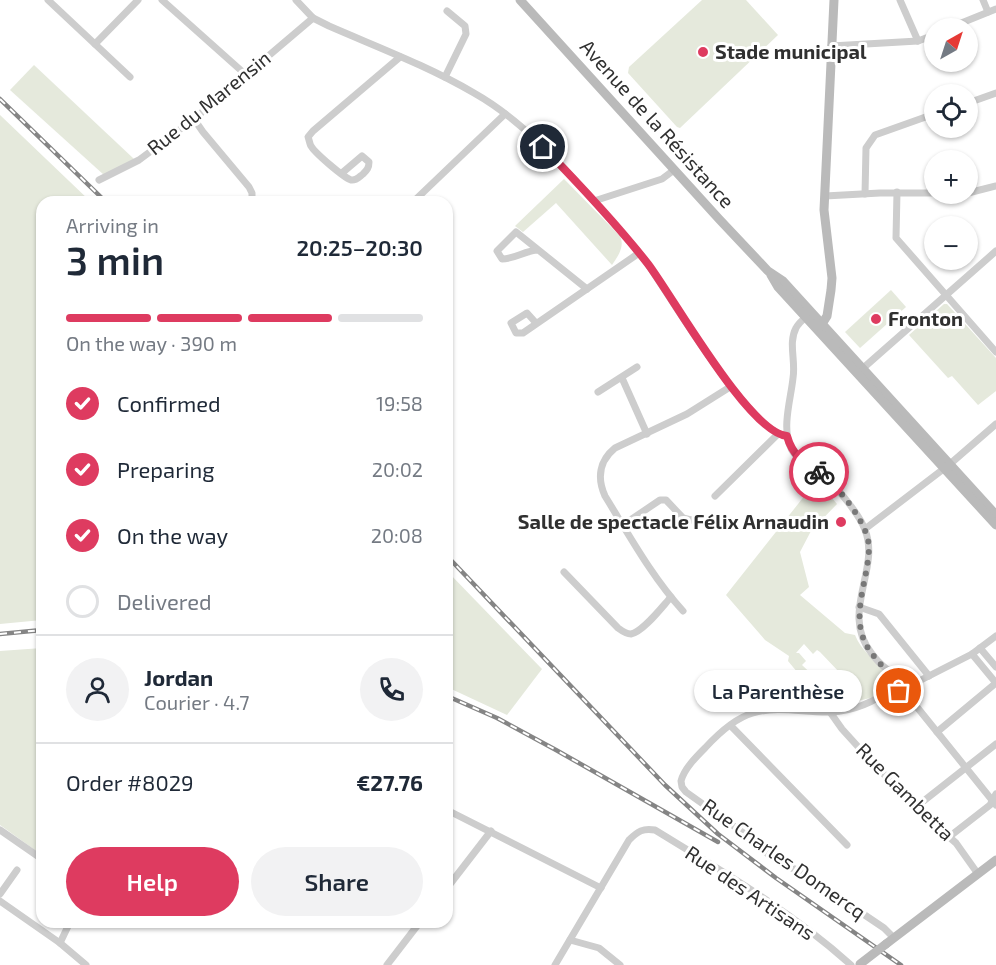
<!DOCTYPE html>
<meta charset="utf-8">
<style>
body{margin:0;font-family:"Exo 2",sans-serif;background:#f2f2f3;color:#1f2937;height:100vh;display:flex;flex-direction:column;font-size:22px;white-space:nowrap}
*{box-sizing:border-box;margin:0}
p{font-size:20px;color:#747a83}
.icon{flex:none;width:33px;height:33px;fill:none;stroke:currentColor;stroke-width:2;stroke-linecap:round;stroke-linejoin:round}
.map{position:relative;flex:1;overflow:hidden}
.drawer{position:absolute;left:36px;top:196px;width:417px;height:732px;display:flex;flex-direction:column;background:#fff;border-radius:18px;box-shadow:0 2px 4px #0004}
.drawer>*{flex:none}
.needle{width:39px;rotate:39deg}
.tools{position:absolute;left:924px;top:18px;display:grid;gap:12px}
.tools a{display:grid;place-items:center;width:54px;height:54px;border-radius:50%;background:#fff;box-shadow:0 2px 4px #0004;font-size:30px}
.pin{position:absolute;display:grid;place-items:center;width:51px;height:51px;color:#fff;margin:-26px;border:3px solid #fff;border-radius:50%;box-shadow:0 2px 6px #0007}
.courier{position:absolute;display:grid;place-items:center;width:60px;height:60px;margin:-30px;border:4px solid #de3b60;border-radius:50%;background:#fff;color:#222;box-shadow:0 2px 8px #0007}
.bubble{position:absolute;height:42px;border-radius:21px;background:#fff;box-shadow:0 2px 4px #0004;font-size:20px;font-weight:600;line-height:42px;text-align:center}
.summary em{font-style:normal;font-weight:600}
.summary div{display:flex;flex-direction:column-reverse}
.summary{display:flex;align-items:center;justify-content:space-between;height:102px;padding:0 30px}
h1{font-size:39px;font-weight:600;line-height:45px}
.bar{display:grid;grid-template-columns:repeat(4,1fr);gap:9px 6px;align-content:center;height:72px;padding:0 30px}
.bar i{height:8px;border-radius:4px;background:#e0e1e3}
.bar .current{background:#de3b60}
.bar p{grid-column:span 4}
.line{display:flex;align-items:center;gap:15px;padding:0 30px;border-top:2px solid #e0e1e3}
.line div{flex:1}
.round{display:grid;place-items:center;flex:none;width:63px;height:63px;border-radius:32px;background:#f2f2f3}
ol{padding:0 30px;list-style:none}
li{display:flex;align-items:center;gap:18px;height:66px}
li p{margin-inline-start:auto}
li .icon{padding:6px;border-radius:50%;background:#de3b60;color:#fff;stroke-width:4}
li:last-child{color:#747a83}
li i{width:33px;height:33px;border:3px solid #e0e1e3;border-radius:50%}
.primary-button{display:flex;gap:12px;margin-top:auto;padding:12px 30px}
.primary-button a{flex:1;height:69px;border-radius:36px;background:#de3b60;color:#fff;font-size:24px;font-weight:600;line-height:69px;text-align:center}
.primary-button a+a{background:#f2f2f3;color:#1f2937}
.map>svg:first-child{display:block}
.green{fill:#e5e9dc;fill-rule:evenodd}
.lines{fill:none;stroke-linecap:round;stroke-linejoin:round}
.street{stroke:#cdcdcd;stroke-width:7}
.secondary{stroke:#bababa;stroke-width:9}
.rail-casing{stroke:#858585;stroke-width:4.5}
.rail{stroke:#fff;stroke-width:2;stroke-dasharray:7;stroke-linecap:butt}
.secondary-bridge{stroke:#bababa;stroke-width:9}
.done{stroke:#787878;stroke-width:6;stroke-dasharray:0 10.8}
.route{stroke:#de3b60;stroke-width:8}
.poi-dot{fill:#de3b60;stroke:#fff;stroke-width:2}
.labels{text-anchor:middle;stroke-width:6;stroke-linejoin:round;paint-order:stroke}
.poi-label{font-size:20px;font-weight:bold;fill:#303030;stroke:#fff;text-anchor:start}
.street-label{font-size:20px;fill:#303030;stroke:#fff}
</style>
<div class="map">
<svg width="996" height="965" viewBox="0 0 996 965">
<rect width="100%" height="100%" fill="#fff"/>
<g class="green">
<polygon points="702,0 746,0 778,35 680,128 677,127 628,73 629,67"/>
<polygon points="34,65 134,159 104,175 10,90"/>
<polygon points="0,115 91,202 42,202 42,620 0,624"/>
<path d="M564,179L620,236C625,247 618,256 612,265L556,203L523,232L515,226Z"/>
<polygon points="891,290 906,307 860,348 845,332"/>
<polygon points="944,304 947,304 996,358 996,391 978,405 952,376 948,378 909,335"/>
<path d="M817,480L837,504L811,531L800,552L809,587L800,595L845,633L855,635C861,651 874,658 884,672C904,702 838,704 822,702L788,661L789,656L765,640L726,595ZM804,644L813,654L817,650L820,652L840,673L838,675L845,686L842,690L836,691L827,685L821,691L816,685L819,681L802,665L806,661L799,653H796Z"/>
<polygon points="447,571 542,669 507,715 447,687"/>
<polygon points="42,648 42,855 0,825 0,651"/>
</g>
<g class="lines">
<g class="street">
<polyline points="48,0 130,77"/>
<polyline points="162,0 245,74"/>
<path d="M296,0L313,18L329,26C377,47 428,66 474,93C527,123 567,171 607,216C622,233 639,250 651,269C673,301 751,433 787,436"/>
<polyline points="900,0 918,41"/>
<polyline points="983,0 988,12"/>
<polyline points="949,28 996,9"/>
<polyline points="95,44 138,0"/>
<polyline points="831,46 918,41 934,35"/>
<polyline points="445,77 466,34 465,26 447,11"/>
<polyline points="968,103 996,93"/>
<polyline points="194,119 203,132 249,187 252,193 252,200 249,202"/>
<path d="M342,173L362,156L369,162C369,168 367,170 363,174C359,177 356,181 351,180C343,177 315,153 311,146C310,145 309,139 308,137L313,131L400,57"/>
<polyline points="99,180 139,160 194,119 313,18"/>
<polyline points="897,192 896,238 996,352"/>
<polyline points="968,193 996,186"/>
<polyline points="865,194 866,148 875,135 934,114"/>
<polyline points="944,194 966,194"/>
<polyline points="825,196 880,193 934,193"/>
<polyline points="594,201 662,179 674,170"/>
<polyline points="413,202 505,114"/>
<path d="M537,250C525,251 514,259 502,259L497,251L516,232L587,289"/>
<path d="M808,314C805,319 799,322 796,328C788,343 796,361 793,378C791,398 782,426 790,446C795,461 813,466 824,476C836,486 860,515 865,530C881,569 839,613 872,654C883,668 888,672 905,675L909,679V685L906,689L899,691L894,687L893,680L897,675"/>
<polyline points="536,323 527,313 511,323 516,333 523,333 639,253"/>
<polyline points="861,370 996,251"/>
<polyline points="622,378 647,434"/>
<polyline points="598,392 637,367"/>
<polyline points="715,496 778,434"/>
<polyline points="623,525 660,500 666,500 683,518 691,520"/>
<polyline points="865,529 950,464 996,424"/>
<path d="M564,572L618,628C622,631 626,634 631,634C643,632 662,607 671,597"/>
<polyline points="859,607 879,614 929,676"/>
<path d="M683,611C652,577 629,535 605,496C597,478 599,461 615,448L687,414L730,387"/>
<polyline points="980,648 996,667"/>
<polyline points="972,654 996,683"/>
<polyline points="910,682 919,681 972,654 996,636"/>
<polyline points="904,691 996,805"/>
<polyline points="830,712 842,729 871,761 924,815 956,843 978,874"/>
<polyline points="731,726 847,845"/>
<polyline points="937,732 996,683"/>
<polyline points="916,807 996,744"/>
<polyline points="447,810 601,888"/>
<polyline points="0,830 42,859"/>
<polyline points="949,837 990,805 996,794"/>
<polyline points="447,888 491,831"/>
<polyline points="0,894 17,870"/>
<polyline points="0,901 60,943 86,965"/>
<path d="M894,938L884,928L798,870C781,866 764,852 752,839L686,792L682,787L681,781C684,769 696,757 705,748C717,735 735,718 753,713C779,705 804,713 831,712C854,711 876,701 894,687"/>
<polyline points="570,940 599,948 620,965"/>
<polyline points="60,943 70,922"/>
<polyline points="387,965 420,922"/>
<path d="M555,965L629,840C638,831 643,828 655,830C722,871 792,912 851,965"/>
</g>
<g class="secondary">
<polyline points="520,0 719,219 768,271 783,281 996,515"/>
<polyline points="771,275 778,287 996,525"/>
<polyline points="820,327 827,316 831,290 832,278 824,210 834,0"/>
<polyline points="886,944 996,860"/>
</g>
<g class="rail-casing">
<g id="rail">
<polyline points="0,99 106,202"/>
<polyline points="447,556 665,785 718,834 776,878 901,965"/>
<polyline points="0,634 42,630"/>
<polyline points="447,696 497,718 556,750 718,842"/>
</g>
</g>
<use href="#rail" class="rail"/>
<polyline class="secondary-bridge" points="860,964 886,944"/>
</g>
<g class="lines">
<path class="done" d="M819,472C838,486 869,524 869,548C868,585 846,622 873,655C880,665 886,670 897,675L892,683L894,687L899,691"/>
<path class="route" d="M543,147C579,184 616,223 648,264C673,297 749,433 787,436C792,454 803,463 819,472"/>
</g>
<g class="poi-dot">
<circle cx="703" cy="52" r="6"/>
<circle cx="876" cy="319" r="6"/>
<circle cx="841" cy="522" r="6"/>
</g>
<g class="labels">
<g class="poi-label">
<text x="715" y="59">Stade municipal</text>
<text x="888" y="326">Fronton</text>
<text x="829" y="529" text-anchor="end">Salle de spectacle Félix Arnaudin</text>
</g>
<g class="street-label">
<text transform="translate(209 103) rotate(-39)" y="7">Rue du Marensin</text>
<text transform="translate(657 124) rotate(48)" y="7">Avenue de la Résistance</text>
<text transform="translate(905 792) rotate(45)" y="7">Rue Gambetta</text>
<text transform="translate(784 859) rotate(35)" y="7">Rue Charles Domercq</text>
<text transform="translate(750 893) rotate(34)" y="7">Rue des Artisans</text>
</g>
</g>
</svg>
<div class="tools">
<a><svg class="needle" viewBox="-14 -14 28 28"><path d="M0-13l5 13h-10z" fill="#e53935"/><path d="M0 13l5-13h-10z" fill="#747a83"/></svg></a>
<a><svg class="icon" aria-label="locate" viewBox="0 0 24 24"><circle cx="12" cy="12" r="6"/><path d="M12 2v4M12 18v4M2 12h4M18 12h4"/></svg></a>
<a>+</a>
<a>−</a>
</div>
<div class="pin" style="left:899px;top:691px;background:#ea580c"><svg class="icon" aria-label="bag" viewBox="0 0 24 24"><path d="M5 8h14l-1 12H6zM9 8a3 3 0 0 1 6 0"/></svg></div>
<div class="pin" style="left:543px;top:147px;background:#1f2937"><svg class="icon" aria-label="home" viewBox="0 0 24 24"><path d="M3 11l9-7 9 7M6 9v11h12V9"/></svg></div>
<div class="courier" style="left:819px;top:472px"><svg class="icon" aria-label="bike" viewBox="0 0 24 24"><circle cx="6" cy="16" r="4"/><circle cx="18" cy="16" r="4"/><path d="M6 16l4-8h5l3 8M10 8l3 8H6M13 5h3"/></svg></div>
<div class="bubble" style="left:694px;top:670px;width:168px">La Parenthèse</div>
<section class="drawer">
<div class="summary"><div><h1>3 min</h1><p>Arriving in</p></div><em>20:25–20:30</em></div>
<div class="bar"><i class="current"></i><i class="current"></i><i class="current"></i><i></i><p>On the way · 390 m</p></div>
<ol>
<li><svg class="icon" aria-label="check" viewBox="0 0 24 24"><path d="M5 12l5 5 9-10"/></svg>Confirmed<p>19:58</p></li>
<li><svg class="icon" aria-label="check" viewBox="0 0 24 24"><path d="M5 12l5 5 9-10"/></svg>Preparing<p>20:02</p></li>
<li><svg class="icon" aria-label="check" viewBox="0 0 24 24"><path d="M5 12l5 5 9-10"/></svg>On the way<p>20:08</p></li>
<li><i></i>Delivered</li>
</ol>
<div class="line" style="height:108px"><a class="round"><svg class="icon" aria-label="person" viewBox="0 0 24 24"><circle cx="12" cy="8" r="4"/><path d="M4 21q1-7 8-7t8 7"/></svg></a><div><b>Jordan</b><p>Courier · 4.7</p></div><a class="round"><svg class="icon" aria-label="phone" viewBox="0 0 24 24"><path d="M5 4h4l2 5-3 2q2 4 5 5l2-3 5 2v4C11 20 4 13 5 4z"/></svg></a></div>
<div class="line" style="height:78px"><div>Order #8029</div><b>€27.76</b></div>
<div class="primary-button"><a>Help</a><a>Share</a></div>
</section>
</div>
